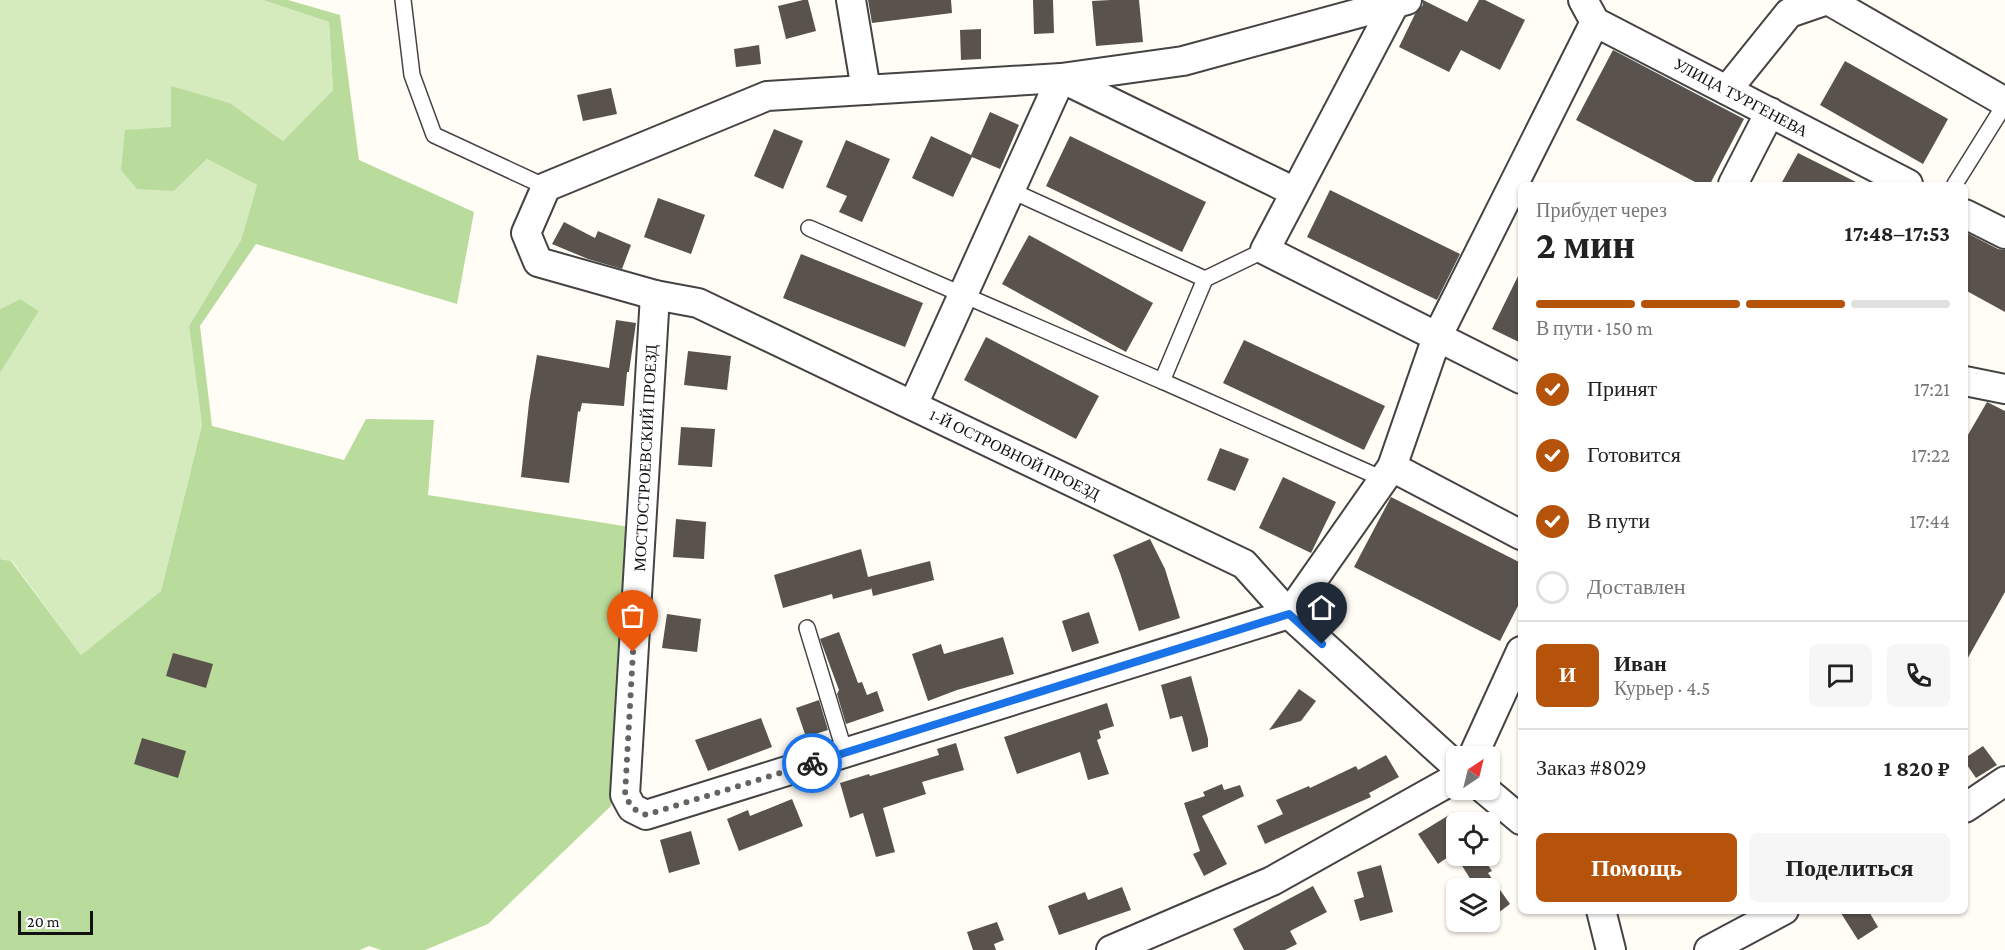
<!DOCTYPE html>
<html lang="ru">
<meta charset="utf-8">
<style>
body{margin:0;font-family:"Crimson Pro",serif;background:#f6f6f6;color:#222;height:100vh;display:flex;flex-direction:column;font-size:22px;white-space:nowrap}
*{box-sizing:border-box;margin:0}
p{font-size:20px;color:#767676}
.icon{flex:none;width:33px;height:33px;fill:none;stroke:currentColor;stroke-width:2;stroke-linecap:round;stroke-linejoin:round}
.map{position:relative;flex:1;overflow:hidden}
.panel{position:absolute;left:1518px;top:182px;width:450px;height:732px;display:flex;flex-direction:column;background:#fff;border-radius:9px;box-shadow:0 2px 4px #0004}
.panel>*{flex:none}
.needle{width:39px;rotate:35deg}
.controls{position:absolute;left:1446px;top:746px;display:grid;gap:12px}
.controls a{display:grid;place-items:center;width:54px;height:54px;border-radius:9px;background:#fff;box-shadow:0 2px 4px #0004;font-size:30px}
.scale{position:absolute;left:18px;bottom:15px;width:75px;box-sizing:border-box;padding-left:6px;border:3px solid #111;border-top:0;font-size:16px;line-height:21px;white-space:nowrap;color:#111;-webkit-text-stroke:4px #fff;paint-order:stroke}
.pin{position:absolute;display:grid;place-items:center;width:51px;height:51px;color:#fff;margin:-62px -26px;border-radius:50% 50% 50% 0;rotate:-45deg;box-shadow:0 0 6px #0007}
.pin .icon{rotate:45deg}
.courier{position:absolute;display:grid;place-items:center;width:60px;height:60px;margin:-30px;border:4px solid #1a73e8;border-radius:50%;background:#fff;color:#222;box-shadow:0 2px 8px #0007}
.headline em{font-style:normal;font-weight:700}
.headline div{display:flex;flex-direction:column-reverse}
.headline{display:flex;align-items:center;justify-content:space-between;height:102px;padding:0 18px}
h1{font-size:39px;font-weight:700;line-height:45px}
.bar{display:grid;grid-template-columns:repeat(4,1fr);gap:9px 6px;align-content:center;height:72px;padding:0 18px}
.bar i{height:8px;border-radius:4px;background:#e0e0e0}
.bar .selected{background:#b45309}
.bar p{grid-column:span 4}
.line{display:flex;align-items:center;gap:15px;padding:0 18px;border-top:2px solid #e0e0e0}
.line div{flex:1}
.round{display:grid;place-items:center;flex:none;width:63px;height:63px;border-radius:9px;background:#f6f6f6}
ol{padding:0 18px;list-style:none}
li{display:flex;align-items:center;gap:18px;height:66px}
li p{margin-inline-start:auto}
li .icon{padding:6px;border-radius:50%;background:#b45309;color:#fff;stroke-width:4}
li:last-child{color:#767676}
li i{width:33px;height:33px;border:3px solid #e0e0e0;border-radius:50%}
.cta{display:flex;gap:12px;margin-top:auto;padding:12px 18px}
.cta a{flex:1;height:69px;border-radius:9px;background:#b45309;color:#fff;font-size:24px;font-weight:700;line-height:69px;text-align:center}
.cta a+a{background:#f6f6f6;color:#222}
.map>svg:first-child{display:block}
.green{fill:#d5ebbd}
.forest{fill:#b9dc9c}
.building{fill:#5a524d}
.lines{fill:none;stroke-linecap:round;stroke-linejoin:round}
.lane-casing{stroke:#444;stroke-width:18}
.street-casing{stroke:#444;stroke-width:32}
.lane{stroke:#fff;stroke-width:15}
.street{stroke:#fff;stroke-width:28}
.done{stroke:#646461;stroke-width:6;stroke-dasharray:0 10.8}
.route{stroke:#1a73e8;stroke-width:8}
.labels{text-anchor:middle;stroke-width:6;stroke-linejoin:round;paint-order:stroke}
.street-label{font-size:16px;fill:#111;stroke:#fff}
</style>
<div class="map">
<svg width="2005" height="950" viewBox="0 0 2005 950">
<rect width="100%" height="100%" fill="#fffdf5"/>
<polygon class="green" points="0,0 263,0 329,22 333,90 283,141 230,103 171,87 174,191 207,159 257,185 241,240 189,326 202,425 161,591 81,655 12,561 0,559 0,373 39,311 20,299 0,309"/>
<g class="forest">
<polygon points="263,0 288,0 340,15 359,160 474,212 457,304 256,244 200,326 212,426 344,460 366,419 434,420 428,495 630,527 611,806 488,924 425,950 381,950 369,946 360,950 0,950 0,559 11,561 81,655 161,591 202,425 189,326 241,240 257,185 207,159 174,191 137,189 121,170 125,130 171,127 171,86 230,103 283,141 333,90 329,22"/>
<polygon points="20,299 39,311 0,373 0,309"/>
</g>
<g class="building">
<polygon points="803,0 808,0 816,31 786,39 778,6"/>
<polygon points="868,0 951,0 952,13 872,23"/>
<polygon points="1033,0 1053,0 1054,33 1034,34"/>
<polygon points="1110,0 1139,0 1143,42 1096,46 1092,1"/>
<polygon points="1423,0 1467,22 1479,0 1485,0 1525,20 1500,70 1461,50 1449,72 1399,47 1415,14 1423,5"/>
<polygon points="981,29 981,59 961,60 960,30"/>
<polygon points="759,45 761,64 736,67 734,49"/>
<polygon points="1613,50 1744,119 1710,184 1699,184 1576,120"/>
<polygon points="1845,61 1948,119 1923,164 1820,105"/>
<polygon points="611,88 617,114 583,121 577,95"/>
<polygon points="990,112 1019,125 1000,169 972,157 953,197 912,178 931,136 971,155"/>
<polygon points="774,129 803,141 783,189 754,176"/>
<polygon points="1070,136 1206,202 1182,252 1046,186"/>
<polygon points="846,140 890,159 862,222 839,212 847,196 826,187"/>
<polygon points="1798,153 1860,184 1781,184"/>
<polygon points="1330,190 1460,254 1437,300 1307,237"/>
<polygon points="658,198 705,215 691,254 644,237"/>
<polygon points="564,222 595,238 598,231 631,245 622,269 588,259 552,244"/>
<polygon points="1965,232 1998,249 2005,250 2005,312 1965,290"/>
<polygon points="1029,235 1153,303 1126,352 1002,284"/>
<polygon points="801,254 923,303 905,347 783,298"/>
<polygon points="1521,270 1521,343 1492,329"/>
<polygon points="616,320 636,323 629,372 627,372 624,406 582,403 580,412 578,411 569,483 521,477 529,403 537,355 609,368"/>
<polygon points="986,337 1099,396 1076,439 964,380"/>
<polygon points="1244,340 1385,406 1364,450 1223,383"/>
<polygon points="688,351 731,356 727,390 684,385"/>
<polygon points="1987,402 2005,411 2005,592 1965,663 1965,440"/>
<polygon points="681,427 715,429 712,467 678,465"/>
<polygon points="1220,448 1249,459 1235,491 1207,480"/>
<polygon points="1283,477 1336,502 1311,553 1259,528"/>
<polygon points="1391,497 1521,563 1521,600 1500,641 1354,567"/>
<polygon points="676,519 706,522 704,559 673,557"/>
<polygon points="1150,539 1165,569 1180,618 1139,631 1120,573 1113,555"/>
<polygon points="861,549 868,577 930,561 934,580 873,596 871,587 871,589 833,599 832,594 783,608 774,575"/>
<polygon points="1089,612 1099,643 1072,652 1062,621"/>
<polygon points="667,614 701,619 697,652 662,648"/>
<polygon points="839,632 858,683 862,682 867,695 877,691 884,711 846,724 837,694 839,690 820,639"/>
<polygon points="1003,637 1014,674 957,690 928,701 912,654 941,644 944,654"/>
<polygon points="173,653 213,664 206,688 166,676"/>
<polygon points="1191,676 1208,739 1208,747 1192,752 1182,716 1170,719 1161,685"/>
<polygon points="1299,689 1316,701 1301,721 1269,730"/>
<polygon points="819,700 828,730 806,737 796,708"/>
<polygon points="1107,703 1114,726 1099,731 1101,738 1097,740 1109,774 1088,780 1080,752 1017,774 1004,737"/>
<polygon points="761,718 772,747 708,771 695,740"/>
<polygon points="142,738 186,751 178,778 134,764"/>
<polygon points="956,743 964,770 922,782 926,794 883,808 895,852 876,857 863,813 850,818 840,783 869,774 870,776 939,755 937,749"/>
<polygon points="1983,746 1997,765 1976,778 1965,762 1965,758"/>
<polygon points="1386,755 1399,777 1369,793 1371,797 1265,844 1257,826 1283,814 1276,800 1309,786 1310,788 1356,766 1358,770"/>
<polygon points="1222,784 1224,790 1240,785 1244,796 1202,816 1227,864 1204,876 1193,854 1200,851 1184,803 1205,796 1203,792"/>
<polygon points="792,799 803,826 739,851 727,819 748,810 750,816"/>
<polygon points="1454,812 1460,822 1456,822 1456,855 1481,855 1492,871 1488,873 1510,904 1494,916 1490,909 1490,888 1476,888 1454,853 1438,864 1418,834"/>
<polygon points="691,831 700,864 669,873 660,840"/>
<polygon points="1381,865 1393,912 1360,921 1354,900 1364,897 1357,872"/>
<polygon points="1313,886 1327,912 1290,931 1297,944 1285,950 1244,950 1233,929"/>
<polygon points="1122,887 1131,910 1059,935 1048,906 1085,892 1088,900"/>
<polygon points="1839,910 1868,910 1878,927 1858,940"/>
<polygon points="997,922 1004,940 994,944 996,950 973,950 967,932"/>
</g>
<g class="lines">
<g class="lane-casing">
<g id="lane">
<polyline points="403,0 412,75 434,135 546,187"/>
<polyline points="1955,184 2005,104"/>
<polyline points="1010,190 1205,279 1265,250"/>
<polyline points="809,228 1162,381 1205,279"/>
<polyline points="1162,381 1383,479"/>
<polyline points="807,628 845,753"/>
</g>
</g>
<g class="street-casing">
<g id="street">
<polyline points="851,0 866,90"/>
<polyline points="1391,0 1394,5 1265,250 1521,379"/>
<polyline points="1407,0 1183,61 1061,78 767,96 546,187 526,233 538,262 655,295 698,303 1244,564 1289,614 1456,766"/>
<polyline points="1583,0 1595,22 1908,184"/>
<polyline points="1828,0 2005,102"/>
<polyline points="1727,90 1789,13 1827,0"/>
<polyline points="1733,184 1770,112"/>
<polyline points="1965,214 2005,234"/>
<polyline points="655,295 625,795 632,808 646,815 1289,614 1392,467 1437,337 1595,22"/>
<polyline points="1965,381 2005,389"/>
<polyline points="913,405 1061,78 1295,192"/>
<polyline points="1392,467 1521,535"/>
<polyline points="1473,756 1521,651"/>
<polyline points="1484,789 1521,820"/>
<polyline points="1965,808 2005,781"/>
<polyline points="1601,910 1611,950"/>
<polyline points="1111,950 1272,881 1456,778"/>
<polyline points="1709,950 1784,910"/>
</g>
</g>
<use href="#lane" class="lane"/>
<use href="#street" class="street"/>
</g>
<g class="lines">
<polyline class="done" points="633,652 625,795 632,808 646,815 812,763"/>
<polyline class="route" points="812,763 1289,614 1322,644"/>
</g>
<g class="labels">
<g class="street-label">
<text transform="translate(1741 97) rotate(28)" y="6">УЛИЦА ТУРГЕНЕВА</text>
<text transform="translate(1015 454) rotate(26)" y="6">1-Й ОСТРОВНОЙ ПРОЕЗД</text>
<text transform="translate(645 458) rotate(-87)" y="6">МОСТОСТРОЕВСКИЙ ПРОЕЗД</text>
</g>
</g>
</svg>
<div class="controls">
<a><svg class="needle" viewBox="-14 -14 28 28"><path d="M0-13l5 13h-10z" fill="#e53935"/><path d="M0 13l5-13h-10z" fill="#767676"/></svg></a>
<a><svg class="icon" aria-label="locate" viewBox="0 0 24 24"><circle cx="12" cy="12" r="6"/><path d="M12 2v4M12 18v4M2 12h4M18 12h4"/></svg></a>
<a><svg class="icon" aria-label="layers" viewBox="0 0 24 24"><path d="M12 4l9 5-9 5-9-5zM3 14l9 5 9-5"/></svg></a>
</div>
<div class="scale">20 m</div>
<div class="pin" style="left:633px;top:652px;background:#ea580c"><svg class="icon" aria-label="bag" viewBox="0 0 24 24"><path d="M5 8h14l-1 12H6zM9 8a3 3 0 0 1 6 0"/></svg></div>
<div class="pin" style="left:1322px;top:644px;background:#1f2937"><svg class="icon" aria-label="home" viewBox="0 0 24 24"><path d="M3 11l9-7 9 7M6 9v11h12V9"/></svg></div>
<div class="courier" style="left:812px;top:763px"><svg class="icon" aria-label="bike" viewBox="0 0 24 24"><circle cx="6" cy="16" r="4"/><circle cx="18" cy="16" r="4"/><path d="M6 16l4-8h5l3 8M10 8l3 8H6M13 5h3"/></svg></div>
<section class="panel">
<div class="headline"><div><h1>2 мин</h1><p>Прибудет через</p></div><em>17:48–17:53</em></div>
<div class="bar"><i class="selected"></i><i class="selected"></i><i class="selected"></i><i></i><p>В пути · 150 m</p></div>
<ol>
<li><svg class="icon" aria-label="check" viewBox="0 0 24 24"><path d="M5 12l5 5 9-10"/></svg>Принят<p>17:21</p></li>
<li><svg class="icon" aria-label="check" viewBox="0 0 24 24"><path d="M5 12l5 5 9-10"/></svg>Готовится<p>17:22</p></li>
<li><svg class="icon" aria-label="check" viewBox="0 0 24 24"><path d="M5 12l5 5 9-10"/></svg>В пути<p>17:44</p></li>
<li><i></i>Доставлен</li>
</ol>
<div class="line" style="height:108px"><b class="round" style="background:#b45309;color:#fff">И</b><div><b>Иван</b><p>Курьер · 4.5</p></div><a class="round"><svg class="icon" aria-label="chat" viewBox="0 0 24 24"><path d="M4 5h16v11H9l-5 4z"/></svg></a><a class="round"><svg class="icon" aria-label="phone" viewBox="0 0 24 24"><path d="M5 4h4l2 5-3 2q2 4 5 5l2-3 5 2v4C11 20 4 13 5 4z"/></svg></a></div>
<div class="line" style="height:78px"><div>Заказ #8029</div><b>1 820 ₽</b></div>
<div class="cta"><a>Помощь</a><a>Поделиться</a></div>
</section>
</div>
